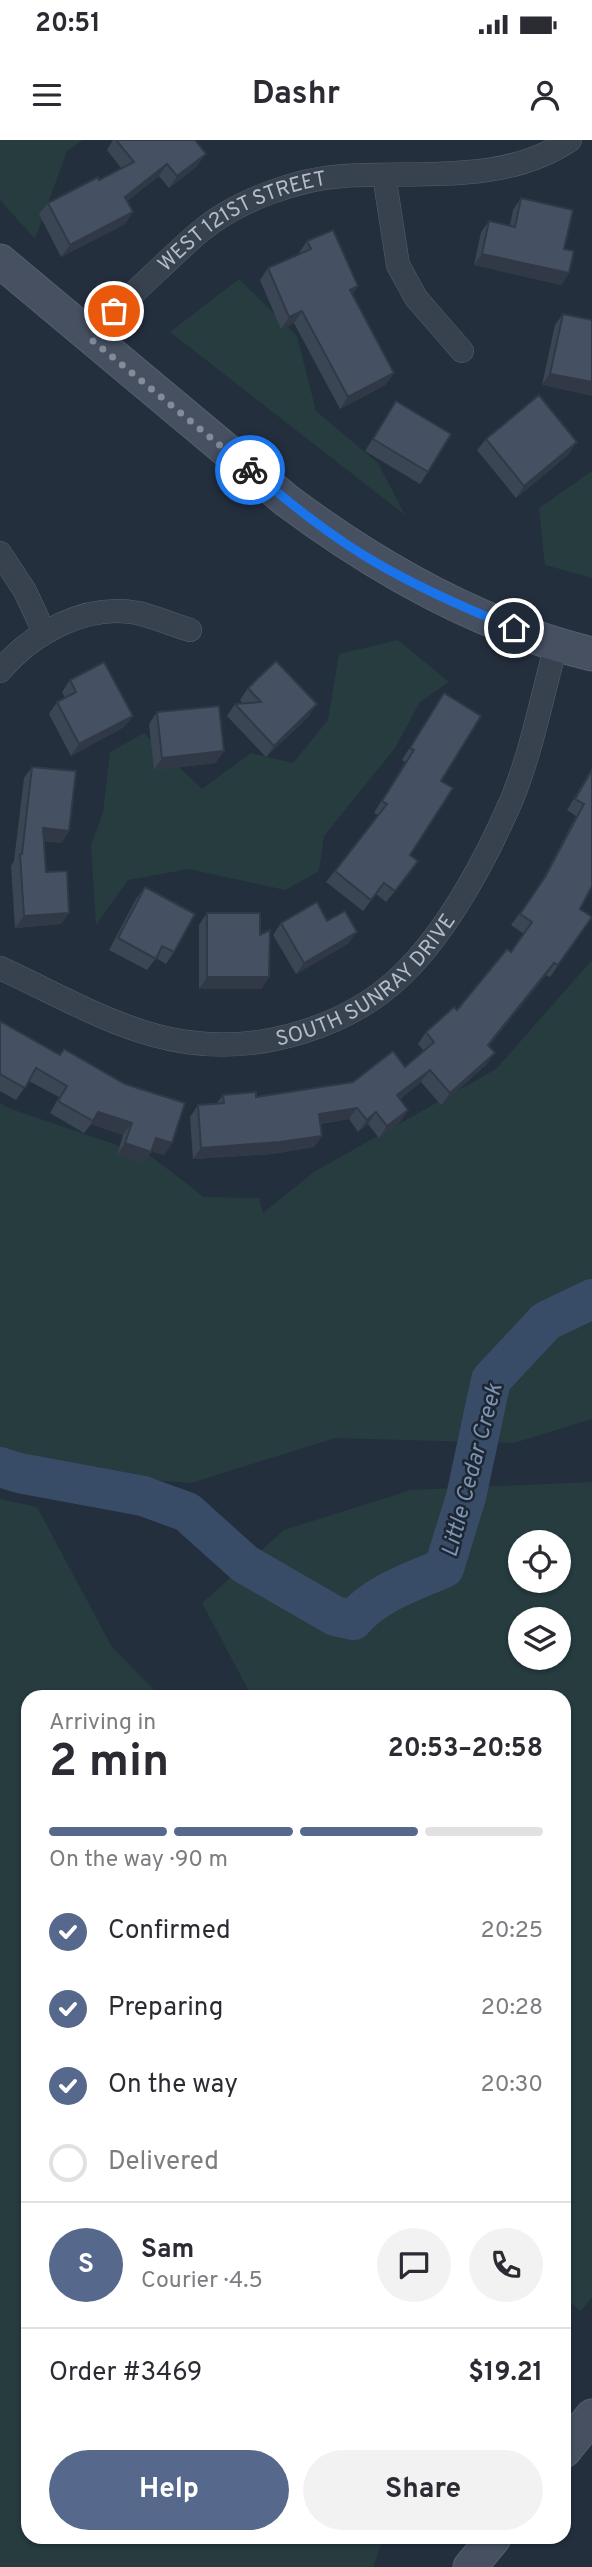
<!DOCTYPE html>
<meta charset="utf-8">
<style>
body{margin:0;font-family:Overpass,sans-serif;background:#f2f2f3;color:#2b2b33;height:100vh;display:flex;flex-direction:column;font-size:26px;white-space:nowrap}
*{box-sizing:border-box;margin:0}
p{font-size:23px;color:#7c7c81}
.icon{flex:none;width:38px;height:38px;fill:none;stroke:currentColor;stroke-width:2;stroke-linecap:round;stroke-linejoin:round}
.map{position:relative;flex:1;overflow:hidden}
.details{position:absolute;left:21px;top:1550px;width:550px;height:854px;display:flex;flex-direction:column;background:#fff;border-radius:21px;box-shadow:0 2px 5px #0004}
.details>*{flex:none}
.tools{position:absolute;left:508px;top:1390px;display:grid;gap:14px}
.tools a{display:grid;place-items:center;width:63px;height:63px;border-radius:50%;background:#fff;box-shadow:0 2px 5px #0004;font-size:35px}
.pin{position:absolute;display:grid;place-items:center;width:60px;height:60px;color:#fff;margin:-30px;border:4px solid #fff;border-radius:50%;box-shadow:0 2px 7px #0007}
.courier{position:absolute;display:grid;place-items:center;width:70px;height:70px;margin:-35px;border:5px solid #1a73e8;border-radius:50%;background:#fff;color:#222;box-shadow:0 2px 9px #0007}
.overview em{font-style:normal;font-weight:700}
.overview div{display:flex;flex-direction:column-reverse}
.overview{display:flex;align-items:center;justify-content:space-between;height:119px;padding:0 28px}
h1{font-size:46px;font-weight:700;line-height:52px}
.bar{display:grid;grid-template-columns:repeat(4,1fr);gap:10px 7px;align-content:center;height:84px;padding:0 28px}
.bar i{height:9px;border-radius:5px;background:#e1e1e2}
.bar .selected{background:#56698c}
.bar p{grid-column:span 4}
.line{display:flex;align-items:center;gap:18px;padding:0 28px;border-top:2px solid #e1e1e2}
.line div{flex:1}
.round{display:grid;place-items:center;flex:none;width:74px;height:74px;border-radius:37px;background:#f2f2f3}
ol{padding:0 28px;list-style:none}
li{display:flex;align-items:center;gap:21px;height:77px}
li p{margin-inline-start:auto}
li .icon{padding:7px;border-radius:50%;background:#56698c;color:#fff;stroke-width:4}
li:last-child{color:#7c7c81}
li i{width:38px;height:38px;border:4px solid #e1e1e2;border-radius:50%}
.button{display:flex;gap:14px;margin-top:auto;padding:14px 28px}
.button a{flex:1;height:80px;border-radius:42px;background:#56698c;color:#fff;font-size:28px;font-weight:700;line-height:80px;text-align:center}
.button a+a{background:#f2f2f3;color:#2b2b33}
.status{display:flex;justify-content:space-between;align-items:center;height:49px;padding:0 35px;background:#fff;direction:ltr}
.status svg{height:19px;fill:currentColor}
header{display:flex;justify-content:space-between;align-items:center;height:91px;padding:0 28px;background:#fff;font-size:32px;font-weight:700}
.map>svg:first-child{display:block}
.green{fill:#263c3f;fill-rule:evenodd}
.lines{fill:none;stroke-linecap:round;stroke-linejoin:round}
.river{stroke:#394c67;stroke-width:40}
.street-casing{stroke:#565f6c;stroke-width:24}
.secondary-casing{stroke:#565f6c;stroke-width:35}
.street{stroke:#38414e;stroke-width:23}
.secondary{stroke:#465061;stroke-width:33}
.wall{fill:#3b4654}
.shaded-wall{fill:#303945}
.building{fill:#455162;stroke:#303945;stroke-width:2}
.done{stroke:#828b98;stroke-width:7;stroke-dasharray:0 12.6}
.route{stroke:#1a73e8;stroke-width:9}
.labels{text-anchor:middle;stroke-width:5;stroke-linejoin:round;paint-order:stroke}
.street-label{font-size:21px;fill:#b4bcc9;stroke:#1d2633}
.water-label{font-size:23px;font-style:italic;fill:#7c92b1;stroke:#1d2633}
</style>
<div class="status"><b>20:51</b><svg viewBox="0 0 49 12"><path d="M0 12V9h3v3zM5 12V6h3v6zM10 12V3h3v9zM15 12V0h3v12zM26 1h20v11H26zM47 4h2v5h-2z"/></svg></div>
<header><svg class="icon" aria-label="menu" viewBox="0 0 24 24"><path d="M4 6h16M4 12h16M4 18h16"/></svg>Dashr<svg class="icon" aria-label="person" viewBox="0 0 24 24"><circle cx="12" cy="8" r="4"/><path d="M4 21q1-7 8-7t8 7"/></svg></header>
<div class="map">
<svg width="592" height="2427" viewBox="0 0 592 2427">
<rect width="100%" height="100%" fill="#242f3e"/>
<g class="green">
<polygon points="0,0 83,0 67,11 35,99 0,60"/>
<polygon points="239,139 297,196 316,271 378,323 405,375 170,192"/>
<polygon points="592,331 592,438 545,425 539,368"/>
<polygon points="398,500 449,542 420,562 395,608 324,696 319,731 285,750 189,729 128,740 96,785 91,705 103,673 110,612 144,593 202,649 251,613 293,623 328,580 339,514"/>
<polygon points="592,820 592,1279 514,1303 335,1298 191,1343 0,1329 0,963 11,969 152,1017 204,1057 259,1058 263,1073 314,1032 496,929"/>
<path d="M592,1342V2157L581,2171L564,2158V1558L252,1557L202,1463L284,1390L411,1350ZM520,1402H558V1440H520ZM520,1479H558V1517H520Z"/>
<polygon points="0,1359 37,1367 112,1507 161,1557 28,1558 28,2398 383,2398 373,2427 0,2427"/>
</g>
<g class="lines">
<path class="river" d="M0,1327L19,1333L143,1356L187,1372L245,1424L335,1476L353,1480C376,1453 412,1442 444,1428L466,1357L491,1240L546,1181L592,1159"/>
<g class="street-casing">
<g id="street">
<polyline points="384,35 398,125 416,158 462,211"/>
<path id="s1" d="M92,200C112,174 134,152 158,130C172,117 186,103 201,91C236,61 297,39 343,36C418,31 504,45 570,0"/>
<polyline points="0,413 25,451 44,492"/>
<path d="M0,531C32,493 86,463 138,473C155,477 173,485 190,490"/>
<path id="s2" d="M0,828C60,855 121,893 187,902C261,913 349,887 403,834C449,789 487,717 512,659C532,610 542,556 556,506"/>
</g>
</g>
<g class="secondary-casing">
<g id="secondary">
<path d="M0,121L286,360C377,428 481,487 592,514"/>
<polyline points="564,2311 592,2276"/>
<polyline points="470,2427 494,2398"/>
</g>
</g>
<use href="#street" class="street"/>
<use href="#secondary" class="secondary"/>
</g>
<g class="wall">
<polygon points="113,0 195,0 197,26 169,48 159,36 127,61 133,72 125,84 61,117 39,74 48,63 99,40 121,28 107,10"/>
<polygon points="521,58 564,109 569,133 561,145 474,125 481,92 489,81 510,85 513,70"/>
<polygon points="307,101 358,146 352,155 394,233 385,245 340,269 294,183 281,189 260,140 268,128 300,114 299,113"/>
<polygon points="563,174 592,180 542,245 555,185"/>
<polygon points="396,261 428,332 420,344 365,311"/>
<polygon points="486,299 569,314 516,358 477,310"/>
<polygon points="70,540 133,576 124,587 71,616 49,574 57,562 65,558 62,552"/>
<polygon points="248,548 309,576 266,617 227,576 235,564 243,564 240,560"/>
<polygon points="444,553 441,641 410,715 410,733 386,762 376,754 363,771 326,742 378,675 374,673 405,622 402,620"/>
<polygon points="157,572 216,623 154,630 149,584"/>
<polygon points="32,627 69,691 61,703 44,701 46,732 69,773 61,784 15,788 11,726 14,721 24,638"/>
<polygon points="592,628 592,746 580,769 592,777 550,837 546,835 489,906 487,924 441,965 421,942 400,959 408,970 400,982 379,998 368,984 358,992 349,979 321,984 322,996 314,1007 272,1014 193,1019 190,977 198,965 217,963 223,955 256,957 353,942 405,927 424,911 418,904 426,892 457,870 511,812 524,794 511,785 538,748 576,676 567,670"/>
<polygon points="145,747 174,812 166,824 156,818 147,830 109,810 136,759"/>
<polygon points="207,773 260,795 269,837 261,849 199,849 199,785"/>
<polygon points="327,781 349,803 296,834 273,795 281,783"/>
<polygon points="0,881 59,915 64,909 172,1003 164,1015 152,1011 143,1023 117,1015 123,995 91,984 84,993 50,973 59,957 29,941 16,960 0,951"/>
</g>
<g class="shaded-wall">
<polygon points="206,14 197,26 169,48 177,36"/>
<polygon points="167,24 159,36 117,69 125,57"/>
<polygon points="133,72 125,84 61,117 70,105"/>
<polygon points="482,114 569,133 561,145 474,125"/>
<polygon points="358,146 350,158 350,150"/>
<polygon points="302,171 294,183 281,189 289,177"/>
<polygon points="394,233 385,245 340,269 348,257"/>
<polygon points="550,234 592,242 592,256 542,245"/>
<polygon points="577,302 569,314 516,358 524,346"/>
<polygon points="317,564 309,576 266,617 274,606"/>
<polygon points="133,576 124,587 71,616 79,604"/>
<polygon points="224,611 216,623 154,630 162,618"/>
<polygon points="43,688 69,691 61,703 35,700"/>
<polygon points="69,773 61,784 15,788 24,776"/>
<polygon points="357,792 349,803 296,834 304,823"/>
<polygon points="554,823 546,835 480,917 488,905"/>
<polygon points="207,837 269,837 261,849 199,849"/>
<polygon points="495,913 487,924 441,965 450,953"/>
<polygon points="430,930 421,942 389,967 397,955"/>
<polygon points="357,968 349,979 311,985 319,974"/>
<polygon points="408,970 400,982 379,998 387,986"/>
<polygon points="98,972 132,983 123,995 91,984"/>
<polygon points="376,972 368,984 358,992 367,980"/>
<polygon points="322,996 314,1007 272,1014 193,1019 201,1008"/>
<polygon points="156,998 172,1003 164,1015 147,1010"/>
<polygon points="125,1003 151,1012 143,1023 117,1015"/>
</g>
<g class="building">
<polygon points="116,0 195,0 206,14 177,36 167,24 125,57 133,72 70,105 48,63 98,37 99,40 134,22"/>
<polygon points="521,58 573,70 564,109 574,111 569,133 482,114 489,81 515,87"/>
<polygon points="333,90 358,146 350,150 394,233 348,257 302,171 289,177 268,128 311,109 307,101"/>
<polygon points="563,174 592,180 592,242 550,234"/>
<polygon points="539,255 577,302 524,346 486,299"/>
<polygon points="396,261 451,294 428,332 373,299"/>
<polygon points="276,521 317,564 274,606 235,564 261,562 248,548"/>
<polygon points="104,522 133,576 79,604 57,562 76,552 70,540"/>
<polygon points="444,553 481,576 441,641 453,648 410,715 418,721 395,751 384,743 371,760 335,731 387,664 382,661 414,610 410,608"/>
<polygon points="219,566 224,611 162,618 157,572"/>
<polygon points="32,627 76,631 69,691 43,688 46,732 67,731 69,773 24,776 20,714 22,714"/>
<polygon points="592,630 592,746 580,769 592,777 558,825 554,823 488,905 495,913 450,953 430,930 397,955 408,970 387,986 376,972 367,980 357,968 319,974 322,996 280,1002 201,1008 198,965 224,963 223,955 256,952 256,957 353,942 393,911 405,927 434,902 426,892 454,867 457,870 507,809 511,812 532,782 520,774 545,737 584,664 575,659"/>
<polygon points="145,747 195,774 174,812 162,806 156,819 118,798"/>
<polygon points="317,762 327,781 345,771 357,792 304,823 281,783"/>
<polygon points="207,773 260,773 260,795 270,790 269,837 207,837"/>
<polygon points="0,881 60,915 64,909 125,944 185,963 172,1003 156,998 151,1012 125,1003 132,983 98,972 93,981 58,961 67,946 36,928 25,948 0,934"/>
</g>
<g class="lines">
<polyline class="done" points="114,171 92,200 250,330"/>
<path class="route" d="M250,330C290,363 330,396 375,422C419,448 467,469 514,488"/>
</g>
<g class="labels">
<g class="street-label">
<text dy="7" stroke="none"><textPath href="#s1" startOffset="196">WEST 121ST STREET</textPath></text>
<text dy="7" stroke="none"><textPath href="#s2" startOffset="401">SOUTH SUNRAY DRIVE</textPath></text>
</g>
<g class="water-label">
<text transform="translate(471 1330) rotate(-75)" y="8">Little Cedar Creek</text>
</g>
</g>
</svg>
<div class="tools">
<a><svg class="icon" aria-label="locate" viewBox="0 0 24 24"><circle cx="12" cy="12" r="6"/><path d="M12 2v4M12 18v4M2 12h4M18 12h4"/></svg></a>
<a><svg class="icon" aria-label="layers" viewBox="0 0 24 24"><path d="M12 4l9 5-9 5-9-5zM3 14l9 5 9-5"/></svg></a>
</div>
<div class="pin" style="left:114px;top:171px;background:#ea580c"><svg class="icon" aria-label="bag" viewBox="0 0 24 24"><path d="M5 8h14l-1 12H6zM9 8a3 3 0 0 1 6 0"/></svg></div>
<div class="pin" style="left:514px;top:488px;background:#1f2937"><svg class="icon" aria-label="home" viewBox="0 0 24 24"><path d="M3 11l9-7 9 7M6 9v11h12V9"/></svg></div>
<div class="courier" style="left:250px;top:330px"><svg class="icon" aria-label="bike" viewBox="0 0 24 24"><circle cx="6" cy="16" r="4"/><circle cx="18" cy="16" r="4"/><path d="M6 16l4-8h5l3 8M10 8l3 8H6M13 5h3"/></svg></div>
<section class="details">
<div class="overview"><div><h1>2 min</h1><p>Arriving in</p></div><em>20:53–20:58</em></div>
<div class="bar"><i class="selected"></i><i class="selected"></i><i class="selected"></i><i></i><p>On the way · 90 m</p></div>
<ol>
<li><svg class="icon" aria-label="check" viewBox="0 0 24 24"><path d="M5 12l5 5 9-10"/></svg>Confirmed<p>20:25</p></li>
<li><svg class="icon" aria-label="check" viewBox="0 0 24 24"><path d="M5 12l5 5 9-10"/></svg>Preparing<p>20:28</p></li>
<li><svg class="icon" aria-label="check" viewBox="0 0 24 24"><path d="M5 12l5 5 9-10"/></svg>On the way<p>20:30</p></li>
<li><i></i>Delivered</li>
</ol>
<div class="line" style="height:126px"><b class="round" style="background:#56698c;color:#fff">S</b><div><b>Sam</b><p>Courier · 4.5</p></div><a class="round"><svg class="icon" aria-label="chat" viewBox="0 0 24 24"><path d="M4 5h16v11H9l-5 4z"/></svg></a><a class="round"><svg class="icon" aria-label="phone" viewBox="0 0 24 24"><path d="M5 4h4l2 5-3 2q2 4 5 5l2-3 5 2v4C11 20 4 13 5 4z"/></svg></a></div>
<div class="line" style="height:91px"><div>Order #3469</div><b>$19.21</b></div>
<div class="button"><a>Help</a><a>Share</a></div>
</section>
</div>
